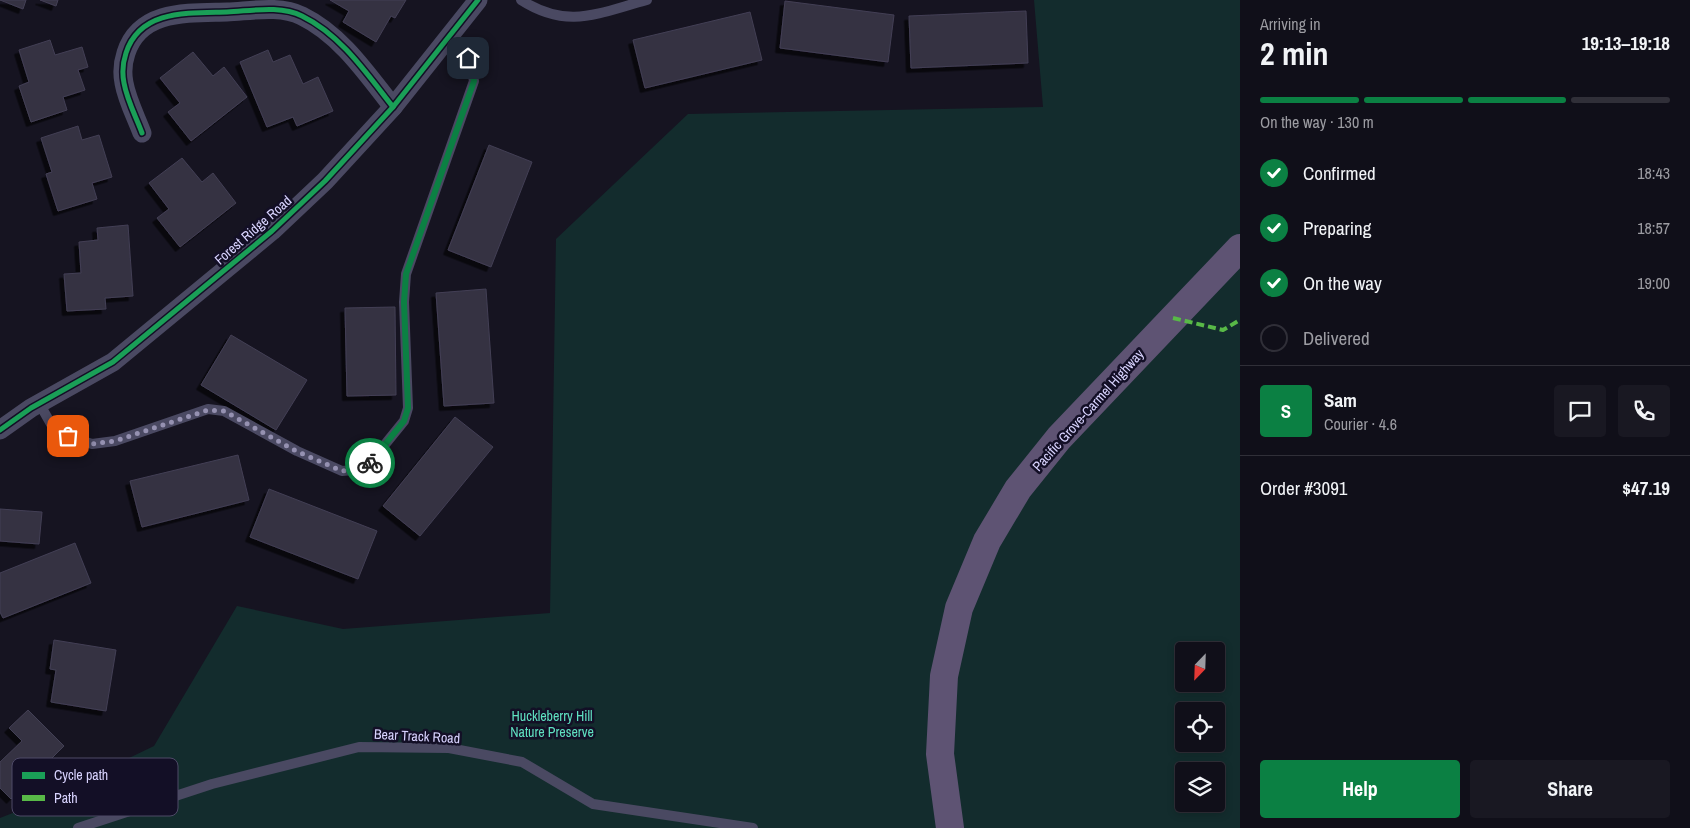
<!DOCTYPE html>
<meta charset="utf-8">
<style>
body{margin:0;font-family:"Archivo Narrow",sans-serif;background:#191822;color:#f1f3f6;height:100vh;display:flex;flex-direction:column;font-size:19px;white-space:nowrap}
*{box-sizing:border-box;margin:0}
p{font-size:16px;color:#9c9ca2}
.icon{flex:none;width:28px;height:28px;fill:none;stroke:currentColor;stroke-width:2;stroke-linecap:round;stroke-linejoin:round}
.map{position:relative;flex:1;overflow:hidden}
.sheet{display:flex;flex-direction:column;background:#100f19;width:450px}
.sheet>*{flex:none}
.needle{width:32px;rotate:203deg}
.controls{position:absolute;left:1175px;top:642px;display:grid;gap:10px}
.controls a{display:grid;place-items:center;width:50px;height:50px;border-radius:5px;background:#100f19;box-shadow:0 2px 8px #0003,0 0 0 1px #302f38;font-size:25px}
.pin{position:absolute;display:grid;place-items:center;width:42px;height:42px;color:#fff;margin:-21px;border-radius:10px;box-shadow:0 2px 8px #0006}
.courier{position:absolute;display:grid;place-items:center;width:50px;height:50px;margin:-25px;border:4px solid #0b8043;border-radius:50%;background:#fff;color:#222;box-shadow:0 1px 6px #0007}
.summary em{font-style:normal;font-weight:800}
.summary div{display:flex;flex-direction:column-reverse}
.summary{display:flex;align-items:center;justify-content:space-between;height:85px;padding:0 20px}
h1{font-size:32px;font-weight:800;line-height:38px}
.bar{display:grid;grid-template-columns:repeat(4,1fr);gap:8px 5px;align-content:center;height:60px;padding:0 20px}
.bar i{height:6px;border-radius:4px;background:#302f38}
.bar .active{background:#0b8043}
.bar p{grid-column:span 4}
.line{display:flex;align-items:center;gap:12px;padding:0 20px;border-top:1px solid #302f38}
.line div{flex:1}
.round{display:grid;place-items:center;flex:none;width:52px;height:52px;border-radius:5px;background:#191822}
ol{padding:0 20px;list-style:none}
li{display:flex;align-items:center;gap:15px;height:55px}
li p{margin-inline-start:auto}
li .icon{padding:5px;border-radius:50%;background:#0b8043;color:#fff;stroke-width:4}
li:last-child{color:#9c9ca2}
li i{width:28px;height:28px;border:2px solid #302f38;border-radius:50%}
.action{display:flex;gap:10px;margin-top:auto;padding:10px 20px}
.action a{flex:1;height:58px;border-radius:5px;background:#0b8043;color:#fff;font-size:20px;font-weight:800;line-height:58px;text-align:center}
.action a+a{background:#191822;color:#f1f3f6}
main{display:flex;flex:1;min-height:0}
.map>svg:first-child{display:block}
.green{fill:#132c2d;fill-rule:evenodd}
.building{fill:#343243;stroke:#433f54;filter:url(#shadow)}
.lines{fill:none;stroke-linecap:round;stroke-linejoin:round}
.service{stroke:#4a4962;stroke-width:10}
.minor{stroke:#4a4962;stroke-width:19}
.primary{stroke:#5e5373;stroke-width:28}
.quiet{stroke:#58b947;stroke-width:4;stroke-dasharray:8 4;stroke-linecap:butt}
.cycleway-casing{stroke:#130f26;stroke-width:8}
.cycleway{stroke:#1a9f57;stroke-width:5}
.done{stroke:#9591b1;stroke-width:5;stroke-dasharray:0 9}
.route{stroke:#0b8043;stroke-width:6}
.labels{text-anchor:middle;stroke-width:5;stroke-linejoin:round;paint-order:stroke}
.street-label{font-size:14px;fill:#d9d4ff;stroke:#130f26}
.park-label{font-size:14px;fill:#5fe0c0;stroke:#130f26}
.key{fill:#130f26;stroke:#4e4a67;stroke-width:1}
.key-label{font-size:14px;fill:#d9d4ff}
</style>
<main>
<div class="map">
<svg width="1240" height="828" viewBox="0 0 1240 828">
<defs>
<filter id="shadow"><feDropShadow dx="-4.5" dy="4.5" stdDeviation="0" flood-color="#0009"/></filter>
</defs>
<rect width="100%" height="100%" fill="#161421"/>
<path class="green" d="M1034,0H1240V828H0V818L23,809L154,746L237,606L343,629L550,613L556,239L688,114L1043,107ZM1184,651H1216V684H1184ZM1184,711H1216V744H1184ZM1184,771H1216V804H1184Z"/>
<g class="building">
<polygon points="0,0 26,0 23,9"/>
<polygon points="40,0 58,0 56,6"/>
<polygon points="330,0 406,0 395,18 391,16 376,42 343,22 349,11"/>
<polygon points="785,1 894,15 888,62 780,48"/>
<polygon points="1026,11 1028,63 911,68 909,16"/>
<polygon points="750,12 762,60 645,88 633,40"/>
<polygon points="50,40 55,55 82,47 88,67 78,70 85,90 63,97 67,110 31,122 19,86 29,82 19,50"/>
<polygon points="268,50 273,62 290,55 303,84 318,77 333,111 297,126 293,117 267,127 240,62"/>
<polygon points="193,52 213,76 224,67 247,97 191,141 168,112 180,103 160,78"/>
<polygon points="78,126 82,140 99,135 112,177 92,183 97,199 58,211 46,174 52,172 41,138"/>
<polygon points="489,145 532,162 491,267 448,250"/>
<polygon points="182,158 202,182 213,173 236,203 180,247 157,218 169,209 149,183"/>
<polygon points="128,225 133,296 105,298 106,309 67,311 64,274 81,273 79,242 98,240 97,228"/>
<polygon points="486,289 494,403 444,406 436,293"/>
<polygon points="395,307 396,395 347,396 345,308"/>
<polygon points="231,335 307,380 276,430 201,385"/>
<polygon points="455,417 493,447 420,536 383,506"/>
<polygon points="238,455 249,500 142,527 130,481"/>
<polygon points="269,489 377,531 358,579 250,537"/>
<polygon points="0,509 42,512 39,544 0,541"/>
<polygon points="75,543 91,583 3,618 0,612 0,573"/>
<polygon points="54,640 116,650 106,711 51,702 56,670 50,669"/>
<polygon points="28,710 64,746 11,799 0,788 0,762 22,741 9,728"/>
</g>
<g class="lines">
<g class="service">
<path d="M521,0C568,30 598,13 647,0"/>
<polyline points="39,403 51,424 68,436 92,444 115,441 208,409 224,411 297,451 342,471 365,469 404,421 408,408 404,302 406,274 474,81 469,58 450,36"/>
<polyline points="78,828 212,784 359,747 449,748 522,762 593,804 753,828"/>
</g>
<g class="minor">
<path d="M142,133C136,117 127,100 124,83C122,73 123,62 126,53C140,9 189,13 227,12C251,11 280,5 302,16C341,35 367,74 393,107"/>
<polyline points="0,430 31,408 113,362 272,231 325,181 393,107 478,0"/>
</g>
<polyline class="primary" points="950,828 940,754 944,676 959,608 987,541 1018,489 1059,438 1240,248"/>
<polyline class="quiet" points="1173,318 1223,330 1240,320"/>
<g class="cycleway-casing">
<g id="cycleway">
<path d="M142,133C136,117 127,100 124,83C122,73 123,62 126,53C140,9 189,13 227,12C251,11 280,5 302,16C341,35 367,74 393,107"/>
<polyline points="0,430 31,408 113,362 272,231 325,181 393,107 478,0"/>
</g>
</g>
<use href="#cycleway" class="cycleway"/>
</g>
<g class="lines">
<polyline class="done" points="68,436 92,444 115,441 208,410 224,411 296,451 342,471 365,469 370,463"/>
<polyline class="route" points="370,463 404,421 408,408 404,302 406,274 474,81 468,58"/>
</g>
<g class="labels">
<g class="street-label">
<text transform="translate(253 230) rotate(-41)" y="5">Forest Ridge Road</text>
<text transform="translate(1088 410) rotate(-48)" y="5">Pacific Grove-Carmel Highway</text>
<text transform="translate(417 736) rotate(3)" y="5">Bear Track Road</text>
</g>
<g class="park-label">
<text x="552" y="721">Huckleberry Hill<tspan x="552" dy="16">Nature Preserve</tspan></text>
</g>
</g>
<rect x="12" y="758" width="166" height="58" rx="8" class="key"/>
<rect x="22" y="772" width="23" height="7" fill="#1a9f57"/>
<rect x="22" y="795" width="23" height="6" fill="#58b947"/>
<g class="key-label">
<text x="54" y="780">Cycle path</text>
<text x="54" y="803">Path</text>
</g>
</svg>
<div class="controls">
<a><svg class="needle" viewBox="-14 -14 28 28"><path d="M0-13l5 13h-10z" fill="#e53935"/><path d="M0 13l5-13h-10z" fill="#9c9ca2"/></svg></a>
<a><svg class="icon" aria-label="locate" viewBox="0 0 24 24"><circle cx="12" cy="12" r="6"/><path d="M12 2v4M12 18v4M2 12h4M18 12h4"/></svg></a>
<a><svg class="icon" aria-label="layers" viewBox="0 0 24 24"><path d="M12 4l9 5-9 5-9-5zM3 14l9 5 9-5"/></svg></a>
</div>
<div class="pin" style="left:68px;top:436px;background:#ea580c"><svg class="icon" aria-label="bag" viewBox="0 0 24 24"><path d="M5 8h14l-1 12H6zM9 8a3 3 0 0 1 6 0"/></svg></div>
<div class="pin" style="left:468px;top:58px;background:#1f2937"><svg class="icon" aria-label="home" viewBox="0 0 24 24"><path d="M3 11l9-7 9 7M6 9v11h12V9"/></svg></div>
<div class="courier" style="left:370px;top:463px"><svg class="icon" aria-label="bike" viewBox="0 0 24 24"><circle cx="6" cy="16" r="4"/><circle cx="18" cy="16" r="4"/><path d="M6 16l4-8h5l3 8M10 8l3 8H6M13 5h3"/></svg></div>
</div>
<section class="sheet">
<div class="summary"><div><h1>2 min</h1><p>Arriving in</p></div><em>19:13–19:18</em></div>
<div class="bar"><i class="active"></i><i class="active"></i><i class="active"></i><i></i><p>On the way · 130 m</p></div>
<ol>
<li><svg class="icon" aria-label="check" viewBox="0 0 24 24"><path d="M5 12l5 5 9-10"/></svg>Confirmed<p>18:43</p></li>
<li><svg class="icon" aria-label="check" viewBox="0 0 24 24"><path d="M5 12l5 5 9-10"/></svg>Preparing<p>18:57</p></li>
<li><svg class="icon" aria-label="check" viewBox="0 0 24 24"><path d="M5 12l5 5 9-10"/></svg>On the way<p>19:00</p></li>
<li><i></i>Delivered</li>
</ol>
<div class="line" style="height:90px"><b class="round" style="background:#0b8043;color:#fff">S</b><div><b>Sam</b><p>Courier · 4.6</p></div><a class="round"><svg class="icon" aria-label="chat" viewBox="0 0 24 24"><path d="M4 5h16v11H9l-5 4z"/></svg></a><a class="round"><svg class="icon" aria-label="phone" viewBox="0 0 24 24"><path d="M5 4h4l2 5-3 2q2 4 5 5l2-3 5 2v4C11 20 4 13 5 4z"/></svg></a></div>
<div class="line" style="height:65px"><div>Order #3091</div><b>$47.19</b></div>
<div class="action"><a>Help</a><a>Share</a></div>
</section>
</main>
